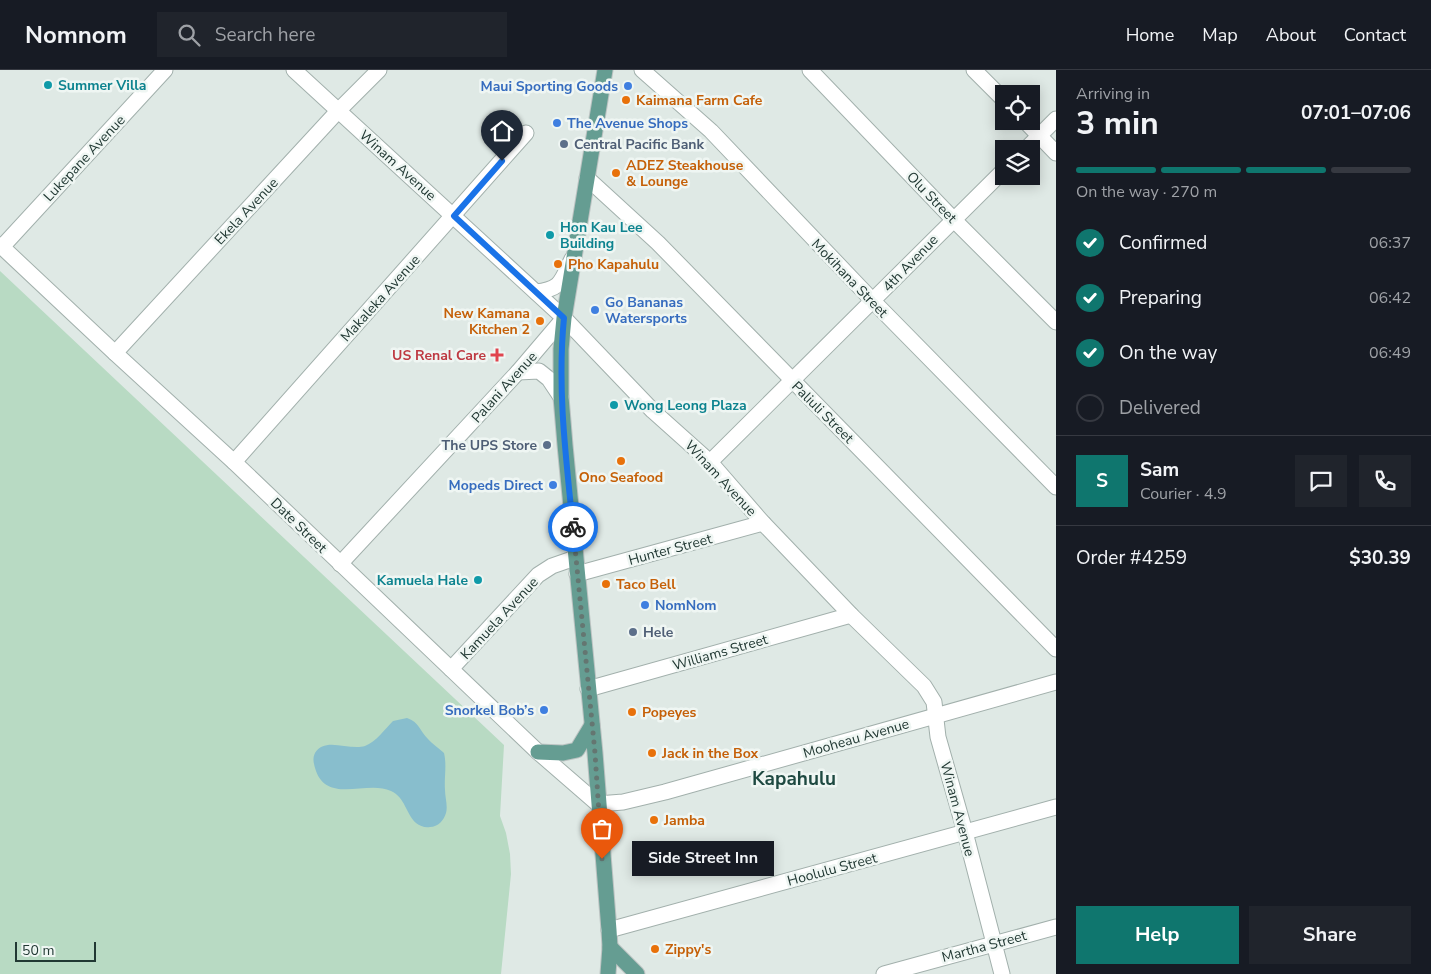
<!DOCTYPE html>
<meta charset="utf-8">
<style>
body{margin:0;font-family:"Nunito Sans",sans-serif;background:#20242c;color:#f1f3f6;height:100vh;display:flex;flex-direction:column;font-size:19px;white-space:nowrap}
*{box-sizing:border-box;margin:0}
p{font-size:16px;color:#9ea1a6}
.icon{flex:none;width:28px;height:28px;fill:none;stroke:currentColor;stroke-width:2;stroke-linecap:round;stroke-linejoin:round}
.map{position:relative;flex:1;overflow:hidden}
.drawer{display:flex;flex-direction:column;background:#171b24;width:375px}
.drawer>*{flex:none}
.controls{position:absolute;left:995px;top:15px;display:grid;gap:10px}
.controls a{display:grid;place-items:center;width:45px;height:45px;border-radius:0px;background:#171b24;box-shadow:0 2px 12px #0003;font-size:25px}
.scale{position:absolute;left:15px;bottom:12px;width:81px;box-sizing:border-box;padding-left:5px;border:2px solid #213833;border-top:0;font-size:14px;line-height:18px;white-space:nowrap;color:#213833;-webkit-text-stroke:4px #eff6f3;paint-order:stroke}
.pin{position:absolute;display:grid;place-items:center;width:42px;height:42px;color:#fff;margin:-51px -21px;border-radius:50% 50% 50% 0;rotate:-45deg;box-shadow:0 0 5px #0007}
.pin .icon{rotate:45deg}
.courier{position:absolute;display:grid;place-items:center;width:50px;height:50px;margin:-25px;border:4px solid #1a73e8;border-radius:50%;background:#fff;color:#222;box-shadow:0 1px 6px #0007}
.bubble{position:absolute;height:35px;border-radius:0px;background:#171b24;box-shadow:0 2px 12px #0003;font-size:16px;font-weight:700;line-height:35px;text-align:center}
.headline em{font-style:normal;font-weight:700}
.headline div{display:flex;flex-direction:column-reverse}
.headline{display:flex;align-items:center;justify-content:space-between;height:85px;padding:0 20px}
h1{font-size:32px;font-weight:700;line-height:38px}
.bar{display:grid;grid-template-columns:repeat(4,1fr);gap:8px 5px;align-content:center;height:60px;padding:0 20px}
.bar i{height:6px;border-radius:4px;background:#363941}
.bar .selected{background:#0f766e}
.bar p{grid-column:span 4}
.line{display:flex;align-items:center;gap:12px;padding:0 20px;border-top:1px solid #363941}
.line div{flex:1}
.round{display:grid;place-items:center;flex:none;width:52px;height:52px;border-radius:0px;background:#20242c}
ol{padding:0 20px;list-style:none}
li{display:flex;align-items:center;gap:15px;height:55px}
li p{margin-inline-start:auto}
li .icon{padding:5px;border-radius:50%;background:#0f766e;color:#fff;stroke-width:4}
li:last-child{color:#9ea1a6}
li i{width:28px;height:28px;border:2px solid #363941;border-radius:50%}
.primary-button{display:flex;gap:10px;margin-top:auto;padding:10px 20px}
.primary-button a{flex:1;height:58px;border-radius:0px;background:#0f766e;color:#fff;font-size:20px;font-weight:700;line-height:58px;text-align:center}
.primary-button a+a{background:#20242c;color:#f1f3f6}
header{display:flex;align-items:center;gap:30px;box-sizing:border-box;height:70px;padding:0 25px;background:#171b24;border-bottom:1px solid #363941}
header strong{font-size:24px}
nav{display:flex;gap:28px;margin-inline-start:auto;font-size:18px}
.search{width:350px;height:45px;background:#20242c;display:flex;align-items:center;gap:12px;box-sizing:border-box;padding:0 18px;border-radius:0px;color:#9ea1a6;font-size:19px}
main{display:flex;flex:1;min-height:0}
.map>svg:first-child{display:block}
.green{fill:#b8dac3}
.water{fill:#88becd}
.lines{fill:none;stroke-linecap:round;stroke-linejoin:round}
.minor-casing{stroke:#a2b0ac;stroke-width:17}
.major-casing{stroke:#bcc3c2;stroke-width:17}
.minor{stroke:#fff;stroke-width:15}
.major{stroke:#659d92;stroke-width:15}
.done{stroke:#647671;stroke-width:5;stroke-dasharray:0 9}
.route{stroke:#1a73e8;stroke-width:6}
.culture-dot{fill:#0f9aa8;stroke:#eff6f3;stroke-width:2}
.shop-dot{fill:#3f7fe0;stroke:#eff6f3;stroke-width:2}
.food-dot{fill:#e8710a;stroke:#eff6f3;stroke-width:2}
.service-dot{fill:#5c6f8a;stroke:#eff6f3;stroke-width:2}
.health-dot{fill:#e0444e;stroke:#eff6f3;stroke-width:2}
.labels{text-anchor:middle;stroke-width:5;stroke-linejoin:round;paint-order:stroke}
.culture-label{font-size:14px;font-weight:bold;fill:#0d838f;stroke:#eff6f3;text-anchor:start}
.shop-label{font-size:14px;font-weight:bold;fill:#366cbe;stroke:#eff6f3;text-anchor:end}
.food-label{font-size:14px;font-weight:bold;fill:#c56008;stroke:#eff6f3;text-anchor:start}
.service-label{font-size:14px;font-weight:bold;fill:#4e5e75;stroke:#eff6f3;text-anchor:start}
.street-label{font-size:14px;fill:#213833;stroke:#eff6f3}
.health-label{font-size:14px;font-weight:bold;fill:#be3a42;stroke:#eff6f3;text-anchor:end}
.district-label{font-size:19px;font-weight:bold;fill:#1e4941;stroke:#eff6f3}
</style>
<header>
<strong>Nomnom</strong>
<div class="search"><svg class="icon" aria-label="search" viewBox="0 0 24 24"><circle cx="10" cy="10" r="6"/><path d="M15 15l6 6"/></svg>Search here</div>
<nav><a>Home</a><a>Map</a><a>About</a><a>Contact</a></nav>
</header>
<main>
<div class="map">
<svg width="1056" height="904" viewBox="0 0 1056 904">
<rect width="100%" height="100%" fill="#dfe9e5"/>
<polygon class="green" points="0,201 504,675 500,746 506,763 510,784 511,804 501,904 0,904"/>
<path class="water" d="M407,648C419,652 420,661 428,669C432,674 439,678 444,683C447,696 444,707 445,720C445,727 448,736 446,743C444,750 438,757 430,757C425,758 420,756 416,753C406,744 405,727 391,721C367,710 328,734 316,701C314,695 312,689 315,683C325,666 349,681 365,676C376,672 385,659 393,651Z"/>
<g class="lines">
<g class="minor-casing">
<g id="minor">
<polyline points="294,0 564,248 653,341 710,392 763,453 851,545 924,616 934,632 938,667 965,762 1002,904"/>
<polyline points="642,0 711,61 873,231 1056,417"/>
<polyline points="810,0 953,149 1056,252"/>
<polyline points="974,0 1004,30"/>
<polyline points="1025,51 1056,83"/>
<polyline points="1026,79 1056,49"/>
<polyline points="587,108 658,173 1056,579"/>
<polyline points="0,175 115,283 234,392 538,682 598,734 623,732 665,722 1056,612"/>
<polyline points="2,177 165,0"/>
<path d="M536,222C562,219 561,211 572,189"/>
<polyline points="115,283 338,41 379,0"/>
<polyline points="518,302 539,301 549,309 561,327"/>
<polyline points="234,392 526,63"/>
<polyline points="710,392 1004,100"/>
<polyline points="340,494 518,302 564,248"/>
<polyline points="577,504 763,453"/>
<polyline points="451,599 538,505 552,496 575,488"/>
<polyline points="588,619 851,545"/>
<polyline points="609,860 1056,737"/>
<polyline points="884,904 1056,857"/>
</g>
</g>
<g class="major-casing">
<g id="major">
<polyline points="605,0 564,248 561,279 561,327 565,375 595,683 609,860 610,877 608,904"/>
<polyline points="538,682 563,683 577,680 592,655"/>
<polyline points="610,877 637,904"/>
</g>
</g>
<use href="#minor" class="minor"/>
<use href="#major" class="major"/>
</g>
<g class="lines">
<polyline class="done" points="573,457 595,683 602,789"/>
<path class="route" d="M502,91L454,146L564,248C557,318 566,388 573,457"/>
</g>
<g class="culture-dot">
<circle cx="48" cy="15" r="5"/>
<circle cx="550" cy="165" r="5"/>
<circle cx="614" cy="335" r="5"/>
<circle cx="478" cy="510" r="5"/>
</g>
<g class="shop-dot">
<circle cx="628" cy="16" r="5"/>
<circle cx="557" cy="53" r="5"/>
<circle cx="595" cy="240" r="5"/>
<circle cx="553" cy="415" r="5"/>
<circle cx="645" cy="535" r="5"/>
<circle cx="544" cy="640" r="5"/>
</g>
<g class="food-dot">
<circle cx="626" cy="30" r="5"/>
<circle cx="616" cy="103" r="5"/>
<circle cx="558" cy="194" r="5"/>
<circle cx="540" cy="251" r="5"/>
<circle cx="621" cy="391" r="5"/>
<circle cx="606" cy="514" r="5"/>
<circle cx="632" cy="642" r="5"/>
<circle cx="652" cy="683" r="5"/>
<circle cx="654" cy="750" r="5"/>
<circle cx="655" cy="879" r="5"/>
</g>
<g class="service-dot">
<circle cx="564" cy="74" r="5"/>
<circle cx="547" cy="375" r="5"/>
<circle cx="633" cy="562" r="5"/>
</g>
<path class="health-dot" d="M494.5 277.5h5v5h5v5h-5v5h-5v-5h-5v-5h5z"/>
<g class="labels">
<g class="culture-label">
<text x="58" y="20">Summer Villa</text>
<text x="560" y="162">Hon Kau Lee<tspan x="560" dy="16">Building</tspan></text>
<text x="624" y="340">Wong Leong Plaza</text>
<text x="468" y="515" text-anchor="end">Kamuela Hale</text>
</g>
<g class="shop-label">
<text x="618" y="21">Maui Sporting Goods</text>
<text x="567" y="58" text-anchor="start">The Avenue Shops</text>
<text x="605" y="237" text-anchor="start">Go Bananas<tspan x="605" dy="16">Watersports</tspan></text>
<text x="543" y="420">Mopeds Direct</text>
<text x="655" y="540" text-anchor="start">NomNom</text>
<text x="534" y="645">Snorkel Bob’s</text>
</g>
<g class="food-label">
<text x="636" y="35">Kaimana Farm Cafe</text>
<text x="626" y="100">ADEZ Steakhouse<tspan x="626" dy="16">&amp; Lounge</tspan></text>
<text x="568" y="199">Pho Kapahulu</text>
<text x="530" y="248" text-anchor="end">New Kamana<tspan x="530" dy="16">Kitchen 2</tspan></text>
<text x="621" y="412" text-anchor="middle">Ono Seafood</text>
<text x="616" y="519">Taco Bell</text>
<text x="642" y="647">Popeyes</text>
<text x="662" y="688">Jack in the Box</text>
<text x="664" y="755">Jamba</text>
<text x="665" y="884">Zippy's</text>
</g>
<g class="service-label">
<text x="574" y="79">Central Pacific Bank</text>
<text x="537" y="380" text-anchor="end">The UPS Store</text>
<text x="643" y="567">Hele</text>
</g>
<g class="street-label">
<text transform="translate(84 88) rotate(-47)" y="5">Lukepane Avenue</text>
<text transform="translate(398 95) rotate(42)" y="5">Winam Avenue</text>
<text transform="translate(932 127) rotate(46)" y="5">Olu Street</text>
<text transform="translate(246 141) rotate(-47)" y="5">Ekela Avenue</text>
<text transform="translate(910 193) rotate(-46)" y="5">4th Avenue</text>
<text transform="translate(850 208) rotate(46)" y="5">Mokihana Street</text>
<text transform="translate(380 228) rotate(-48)" y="5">Makaleka Avenue</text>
<text transform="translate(504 317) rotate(-48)" y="5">Palani Avenue</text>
<text transform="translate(823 342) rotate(45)" y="5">Paliuli Street</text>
<text transform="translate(721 408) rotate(47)" y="5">Winam Avenue</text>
<text transform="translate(299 455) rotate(44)" y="5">Date Street</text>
<text transform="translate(670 479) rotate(-15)" y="5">Hunter Street</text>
<text transform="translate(499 548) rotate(-47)" y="5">Kamuela Avenue</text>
<text transform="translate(720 582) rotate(-16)" y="5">Williams Street</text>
<text transform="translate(856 668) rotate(-16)" y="5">Mooheau Avenue</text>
<text transform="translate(958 739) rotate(75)" y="5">Winam Avenue</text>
<text transform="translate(832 799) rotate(-15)" y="5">Hoolulu Street</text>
<text transform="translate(984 876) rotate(-15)" y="5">Martha Street</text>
</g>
<g class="health-label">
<text x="486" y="290">US Renal Care</text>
</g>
<g class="district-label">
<text x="794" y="715">Kapahulu</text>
</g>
</g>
</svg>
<div class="controls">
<a><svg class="icon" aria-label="locate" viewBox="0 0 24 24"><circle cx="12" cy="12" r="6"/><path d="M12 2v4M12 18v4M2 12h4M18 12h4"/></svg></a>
<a><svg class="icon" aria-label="layers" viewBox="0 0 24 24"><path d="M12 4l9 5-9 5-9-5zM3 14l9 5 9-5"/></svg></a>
</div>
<div class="scale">50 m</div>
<div class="pin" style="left:602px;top:789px;background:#ea580c"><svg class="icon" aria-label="bag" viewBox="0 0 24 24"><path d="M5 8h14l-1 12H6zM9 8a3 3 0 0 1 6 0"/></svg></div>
<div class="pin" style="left:502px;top:91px;background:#1f2937"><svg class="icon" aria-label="home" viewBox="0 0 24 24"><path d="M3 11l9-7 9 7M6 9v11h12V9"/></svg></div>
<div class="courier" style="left:573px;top:457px"><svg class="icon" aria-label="bike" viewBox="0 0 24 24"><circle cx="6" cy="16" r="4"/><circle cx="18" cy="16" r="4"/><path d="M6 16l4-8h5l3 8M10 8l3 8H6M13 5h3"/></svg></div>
<div class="bubble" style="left:632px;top:771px;width:142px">Side Street Inn</div>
</div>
<section class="drawer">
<div class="headline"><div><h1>3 min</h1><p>Arriving in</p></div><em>07:01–07:06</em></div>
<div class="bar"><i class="selected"></i><i class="selected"></i><i class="selected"></i><i></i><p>On the way · 270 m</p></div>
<ol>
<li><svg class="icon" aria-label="check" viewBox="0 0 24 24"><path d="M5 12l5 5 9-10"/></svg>Confirmed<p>06:37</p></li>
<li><svg class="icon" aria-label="check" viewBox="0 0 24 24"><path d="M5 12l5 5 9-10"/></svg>Preparing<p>06:42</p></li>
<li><svg class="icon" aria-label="check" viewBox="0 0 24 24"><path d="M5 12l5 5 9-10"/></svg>On the way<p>06:49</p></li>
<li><i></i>Delivered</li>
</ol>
<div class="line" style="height:90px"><b class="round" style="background:#0f766e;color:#fff">S</b><div><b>Sam</b><p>Courier · 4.9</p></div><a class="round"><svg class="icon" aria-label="chat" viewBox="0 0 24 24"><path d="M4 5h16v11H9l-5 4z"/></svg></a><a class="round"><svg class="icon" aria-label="phone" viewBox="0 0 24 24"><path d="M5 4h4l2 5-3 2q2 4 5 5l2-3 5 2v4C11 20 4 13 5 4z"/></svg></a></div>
<div class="line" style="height:65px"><div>Order #4259</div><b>$30.39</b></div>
<div class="primary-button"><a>Help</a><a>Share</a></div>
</section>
</main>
